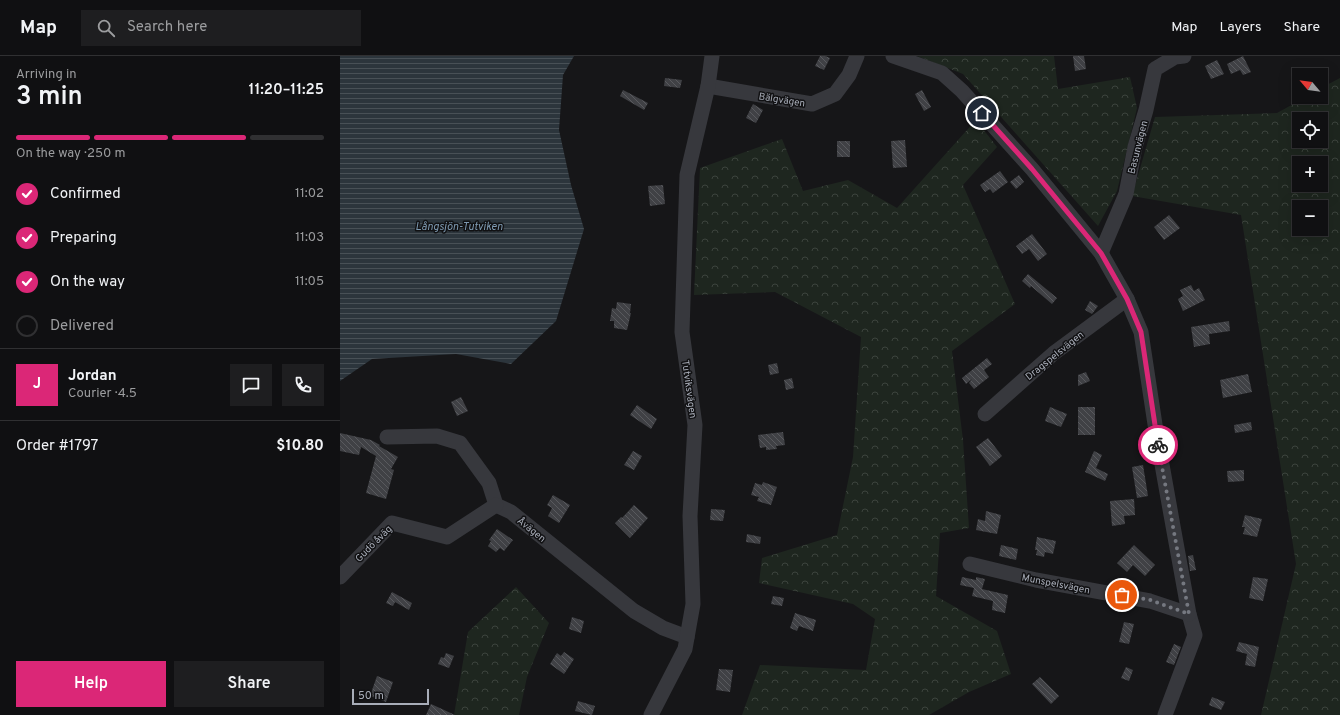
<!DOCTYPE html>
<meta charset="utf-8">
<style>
body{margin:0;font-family:Overpass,sans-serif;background:#1e1e20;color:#f1f3f6;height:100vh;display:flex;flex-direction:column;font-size:15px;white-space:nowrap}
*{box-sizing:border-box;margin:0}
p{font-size:13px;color:#9c9d9f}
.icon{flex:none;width:22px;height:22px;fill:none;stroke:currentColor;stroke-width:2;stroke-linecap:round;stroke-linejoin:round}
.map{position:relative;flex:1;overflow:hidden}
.side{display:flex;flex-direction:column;background:#101012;width:340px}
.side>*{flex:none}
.needle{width:26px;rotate:299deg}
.fabs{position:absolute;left:952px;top:12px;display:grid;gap:8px}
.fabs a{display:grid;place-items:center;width:36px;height:36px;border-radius:0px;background:#101012;box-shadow:0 4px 16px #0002,0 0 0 1px #303032;font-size:20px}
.scale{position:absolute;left:12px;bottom:10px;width:77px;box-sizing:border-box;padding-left:4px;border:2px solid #a8adb8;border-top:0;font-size:11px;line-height:14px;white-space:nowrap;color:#a8adb8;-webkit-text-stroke:3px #111113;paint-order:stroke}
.pin{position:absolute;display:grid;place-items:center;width:34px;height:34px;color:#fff;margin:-17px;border:2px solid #fff;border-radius:50%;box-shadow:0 1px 4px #0007}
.courier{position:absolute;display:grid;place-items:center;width:40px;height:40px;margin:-20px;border:3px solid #db2777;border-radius:50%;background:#fff;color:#222;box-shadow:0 1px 5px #0007}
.headline em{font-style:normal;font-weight:600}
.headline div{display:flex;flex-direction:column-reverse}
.headline{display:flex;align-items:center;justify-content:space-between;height:68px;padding:0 16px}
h1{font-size:26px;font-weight:600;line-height:30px}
.bar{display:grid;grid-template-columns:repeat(4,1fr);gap:6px 4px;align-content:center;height:48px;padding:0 16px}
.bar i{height:5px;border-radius:3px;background:#303032}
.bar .active{background:#db2777}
.bar p{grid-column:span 4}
.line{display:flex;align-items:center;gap:10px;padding:0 16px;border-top:1px solid #303032}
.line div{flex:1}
.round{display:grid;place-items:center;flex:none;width:42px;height:42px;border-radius:0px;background:#1e1e20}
ol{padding:0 16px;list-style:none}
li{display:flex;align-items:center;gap:12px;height:44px}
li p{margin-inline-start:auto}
li .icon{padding:4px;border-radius:50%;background:#db2777;color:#fff;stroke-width:4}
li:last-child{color:#9c9d9f}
li i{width:22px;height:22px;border:2px solid #303032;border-radius:50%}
.button{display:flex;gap:8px;margin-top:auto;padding:8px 16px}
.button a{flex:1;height:46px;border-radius:0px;background:#db2777;color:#fff;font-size:16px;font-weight:600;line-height:46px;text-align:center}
.button a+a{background:#1e1e20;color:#f1f3f6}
header{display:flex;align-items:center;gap:24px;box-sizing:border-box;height:56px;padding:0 20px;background:#101012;border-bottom:1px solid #303032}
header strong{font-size:19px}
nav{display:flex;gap:22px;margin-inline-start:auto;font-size:14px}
.search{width:280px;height:36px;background:#1e1e20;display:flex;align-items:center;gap:10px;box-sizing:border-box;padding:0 14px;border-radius:0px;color:#9c9d9f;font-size:15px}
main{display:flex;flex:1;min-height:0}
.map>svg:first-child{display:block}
.forest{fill:url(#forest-crowns);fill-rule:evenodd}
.water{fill:url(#water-rules)}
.building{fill:url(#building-back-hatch)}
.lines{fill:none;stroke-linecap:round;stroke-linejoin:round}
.minor{stroke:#37383d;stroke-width:15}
.done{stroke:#757880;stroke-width:4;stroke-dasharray:0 7.2}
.route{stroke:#db2777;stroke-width:5}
.labels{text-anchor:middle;stroke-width:3;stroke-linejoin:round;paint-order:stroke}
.street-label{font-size:10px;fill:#a8adb8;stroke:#111113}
.water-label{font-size:11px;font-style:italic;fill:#7f9bb3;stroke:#111113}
</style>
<header>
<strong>Map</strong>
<div class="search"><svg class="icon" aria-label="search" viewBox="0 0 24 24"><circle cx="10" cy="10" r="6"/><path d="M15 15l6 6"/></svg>Search here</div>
<nav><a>Map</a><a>Layers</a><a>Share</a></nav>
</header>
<main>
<section class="side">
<div class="headline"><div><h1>3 min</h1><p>Arriving in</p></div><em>11:20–11:25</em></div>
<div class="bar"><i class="active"></i><i class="active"></i><i class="active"></i><i></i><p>On the way · 250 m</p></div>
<ol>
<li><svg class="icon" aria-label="check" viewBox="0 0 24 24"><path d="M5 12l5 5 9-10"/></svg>Confirmed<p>11:02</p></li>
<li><svg class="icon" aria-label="check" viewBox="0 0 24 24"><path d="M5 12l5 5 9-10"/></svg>Preparing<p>11:03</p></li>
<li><svg class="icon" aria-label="check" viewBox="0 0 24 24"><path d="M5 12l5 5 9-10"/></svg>On the way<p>11:05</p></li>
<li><i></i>Delivered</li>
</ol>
<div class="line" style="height:72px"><b class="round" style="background:#db2777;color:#fff">J</b><div><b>Jordan</b><p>Courier · 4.5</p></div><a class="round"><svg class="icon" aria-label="chat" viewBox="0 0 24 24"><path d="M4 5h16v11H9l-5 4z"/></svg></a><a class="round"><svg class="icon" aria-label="phone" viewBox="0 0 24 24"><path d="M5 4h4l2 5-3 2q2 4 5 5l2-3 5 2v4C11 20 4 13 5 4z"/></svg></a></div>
<div class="line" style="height:52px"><div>Order #1797</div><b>$10.80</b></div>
<div class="button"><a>Help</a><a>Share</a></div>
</section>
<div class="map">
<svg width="1000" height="659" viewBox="0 0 1000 659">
<defs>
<pattern id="forest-crowns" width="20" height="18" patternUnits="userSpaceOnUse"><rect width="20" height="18" fill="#1e261f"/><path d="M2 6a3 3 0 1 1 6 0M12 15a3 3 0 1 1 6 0" fill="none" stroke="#3c433d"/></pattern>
<pattern id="water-rules" width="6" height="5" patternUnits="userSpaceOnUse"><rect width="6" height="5" fill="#2c353c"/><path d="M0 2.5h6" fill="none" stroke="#485056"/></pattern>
<pattern id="building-back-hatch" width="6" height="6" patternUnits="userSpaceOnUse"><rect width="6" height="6" fill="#404145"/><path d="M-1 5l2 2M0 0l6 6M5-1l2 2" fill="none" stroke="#595a5e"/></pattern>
</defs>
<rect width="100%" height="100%" fill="#161618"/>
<g class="forest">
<polygon points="577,0 714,0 718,33 790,21 797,52 777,135 758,170 623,18"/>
<path d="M1000,22V659H921L956,508L901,159L792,140L815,61L937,57L966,41H981V32ZM959,63H981V85H959ZM959,107H981V129H959ZM959,151H981V173H959Z"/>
<polygon points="636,64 657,91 623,129 675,248 612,295 623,384 629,472 600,477 596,540 657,575 671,618 629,636 589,659 402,659 420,609 526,614 535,563 513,548 419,527 422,502 497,479 513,401 521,281 435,236 354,239 360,112 442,83 463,135 508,124 557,152"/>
<polygon points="176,531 209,567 187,621 179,659 114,659 128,576"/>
</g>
<polygon class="water" points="0,0 234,0 223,19 219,74 231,129 244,173 216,265 171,308 116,298 32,303 0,325"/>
<g class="building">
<polygon points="480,0 485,0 490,2 484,14 475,10"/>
<polygon points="733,0 744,0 746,13 735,15"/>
<polygon points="903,0 911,16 903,19 900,14 891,18 887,8"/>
<polygon points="877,4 884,18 871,23 865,10"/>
<polygon points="325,22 342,24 340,32 324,30"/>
<polygon points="283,34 308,47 304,54 280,40"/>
<polygon points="582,34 591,51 584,55 575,38"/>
<polygon points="413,48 423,54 416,67 406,62"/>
<polygon points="565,84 567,111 553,112 551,85"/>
<rect x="497" y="85" width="13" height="16"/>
<polygon points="660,115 668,126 653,137 650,133 645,136 640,129"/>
<polygon points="679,119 684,126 676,133 670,126"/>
<polygon points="323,129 325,148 310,150 308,130"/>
<polygon points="829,159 840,172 824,184 814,171"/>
<polygon points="692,178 707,198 698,205 689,193 682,198 676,190"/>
<polygon points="688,218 717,242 712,248 691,230 690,232 682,225"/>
<polygon points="851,229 854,235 859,232 865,244 843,255 838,243 843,240 840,234"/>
<polygon points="750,245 758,250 752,258 745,254"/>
<polygon points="277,246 291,248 290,257 291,257 287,274 274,272 274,265 270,265 272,252 276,253"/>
<polygon points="889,265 890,275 869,278 870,288 854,291 851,271"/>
<polygon points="647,302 652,308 644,314 649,321 634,333 629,327 632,323 626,328 622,322"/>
<polygon points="437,307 439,317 430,319 428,309"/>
<polygon points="746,316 750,325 738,330 738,319"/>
<polygon points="908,318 912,336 883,342 880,324"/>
<polygon points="452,322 454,332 446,334 444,324"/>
<polygon points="121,341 128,355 117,360 111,346"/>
<polygon points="297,349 317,363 311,373 290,359"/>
<polygon points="710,351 727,358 721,371 705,365"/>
<rect x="738" y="351" width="17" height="28"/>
<polygon points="911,366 912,374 895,377 894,369"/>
<polygon points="443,376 445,389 436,390 437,393 426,394 426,391 420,392 418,379"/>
<polygon points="0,377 31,384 40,389 39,390 58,401 51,413 54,414 46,443 26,437 36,400 21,391 19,399 0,395"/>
<polygon points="648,382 662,400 650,410 636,391"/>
<polygon points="293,395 302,400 294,414 284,409"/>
<polygon points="754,395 762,399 756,412 768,418 765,425 745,416"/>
<polygon points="803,409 808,440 797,442 792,411"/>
<polygon points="904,414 904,425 888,426 887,415"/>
<polygon points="423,426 437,431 431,449 417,445 419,441 411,439 415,427 422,429"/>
<polygon points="213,439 230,449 219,467 208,460 212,452 207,449"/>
<polygon points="794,443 795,459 784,460 785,468 772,470 770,445"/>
<polygon points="294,449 308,462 290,482 275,467 281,461 282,462"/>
<polygon points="371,453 385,454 383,465 370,464"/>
<polygon points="646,455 661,459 657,478 636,474 638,463 645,465"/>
<polygon points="905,459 922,463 917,481 903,478 905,471 902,471"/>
<polygon points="157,473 173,484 164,495 160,492 156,496 148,490 151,485 149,484"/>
<polygon points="407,478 421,481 420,488 406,486"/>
<polygon points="697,481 716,485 713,498 705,496 704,501 696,499 697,494 695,494"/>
<polygon points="661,489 678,493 676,504 659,500"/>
<polygon points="794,489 815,509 805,520 793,509 787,516 777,507"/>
<polygon points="853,499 856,514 850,515 848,500"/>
<polygon points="622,521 636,524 636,521 645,523 642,533 668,539 665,557 652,554 653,545 632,540 634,532 620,529"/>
<polygon points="913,521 928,523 923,545 909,542"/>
<polygon points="52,536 72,547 69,554 55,546 53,550 46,547"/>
<polygon points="433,540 444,542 442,550 431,548"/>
<polygon points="455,557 476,564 473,575 459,570 457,575 450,572"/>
<polygon points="232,561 244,565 241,577 229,573"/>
<polygon points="784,566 794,568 789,588 779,586"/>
<polygon points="899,586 919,591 915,611 905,609 907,598 896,595"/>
<polygon points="834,588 841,591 834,609 826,606"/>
<polygon points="224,596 234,603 224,618 210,608 217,597 221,600"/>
<polygon points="106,597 114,600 109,612 98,608 101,601 104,602"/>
<polygon points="786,611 793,614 789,625 781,622"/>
<polygon points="379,613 393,614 390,636 376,634"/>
<polygon points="37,620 53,626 46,646 30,640"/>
<polygon points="700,621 719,640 711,648 692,628"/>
<polygon points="872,641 885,646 881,654 869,649"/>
<polygon points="238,645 255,650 252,659 235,655"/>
<polygon points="91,648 115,659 86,659"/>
</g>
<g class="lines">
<g class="minor">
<polyline points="553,0 602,17 622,35 692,113 761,197 787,243 801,276 816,375 833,470 849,558 855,579 825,659"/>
<polyline points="368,30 472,48 495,38 509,19 517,0"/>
<polyline points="761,197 786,138 795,91 806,54 815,13 835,1 844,0"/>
<polyline points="645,358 714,297 787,243"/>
<polyline points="47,381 97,380 120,387 149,427 156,449 171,456 294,555 323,572 347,581"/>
<polyline points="630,508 696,524 810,545 849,558"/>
<polyline points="0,521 52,467 107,481 156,449"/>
<polyline points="311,659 345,593 353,548 350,460 355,369 342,276 347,119 368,30 372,0"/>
</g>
</g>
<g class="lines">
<polyline class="done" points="782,539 810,544 849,558 818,389"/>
<polyline class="route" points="642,57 692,113 761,197 787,243 801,276 818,389"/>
</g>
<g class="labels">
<g class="street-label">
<text transform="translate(442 43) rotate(9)" y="4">Bälgvägen</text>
<text transform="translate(797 91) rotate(-76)" y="4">Basunvägen</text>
<text transform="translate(714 299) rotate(-39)" y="4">Dragspelsvägen</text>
<text transform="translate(350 333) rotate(82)" y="4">Tutviksvägen</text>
<text transform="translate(192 473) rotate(39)" y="4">Åvägen</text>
<text transform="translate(33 487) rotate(-45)" y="4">Gudö åväg</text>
<text transform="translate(716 527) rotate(11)" y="4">Munspelsvägen</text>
</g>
<g class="water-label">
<text x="119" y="174">Långsjön-Tutviken</text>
</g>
</g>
</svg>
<div class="fabs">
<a><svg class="needle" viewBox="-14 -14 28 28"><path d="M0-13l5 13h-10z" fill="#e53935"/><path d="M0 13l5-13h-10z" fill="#9c9d9f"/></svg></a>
<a><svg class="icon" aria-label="locate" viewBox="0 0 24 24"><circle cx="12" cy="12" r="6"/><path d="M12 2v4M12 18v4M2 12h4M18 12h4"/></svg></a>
<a>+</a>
<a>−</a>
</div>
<div class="scale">50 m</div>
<div class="pin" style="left:782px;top:539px;background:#ea580c"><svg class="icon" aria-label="bag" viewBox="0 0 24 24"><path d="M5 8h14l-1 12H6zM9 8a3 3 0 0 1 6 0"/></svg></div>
<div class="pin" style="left:642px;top:57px;background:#1f2937"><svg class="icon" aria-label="home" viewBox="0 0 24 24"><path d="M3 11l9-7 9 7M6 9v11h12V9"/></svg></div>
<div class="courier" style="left:818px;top:389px"><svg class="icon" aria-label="bike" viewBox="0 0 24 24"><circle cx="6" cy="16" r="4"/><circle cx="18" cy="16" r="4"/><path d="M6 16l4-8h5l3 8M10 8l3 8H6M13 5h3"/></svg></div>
</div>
</main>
